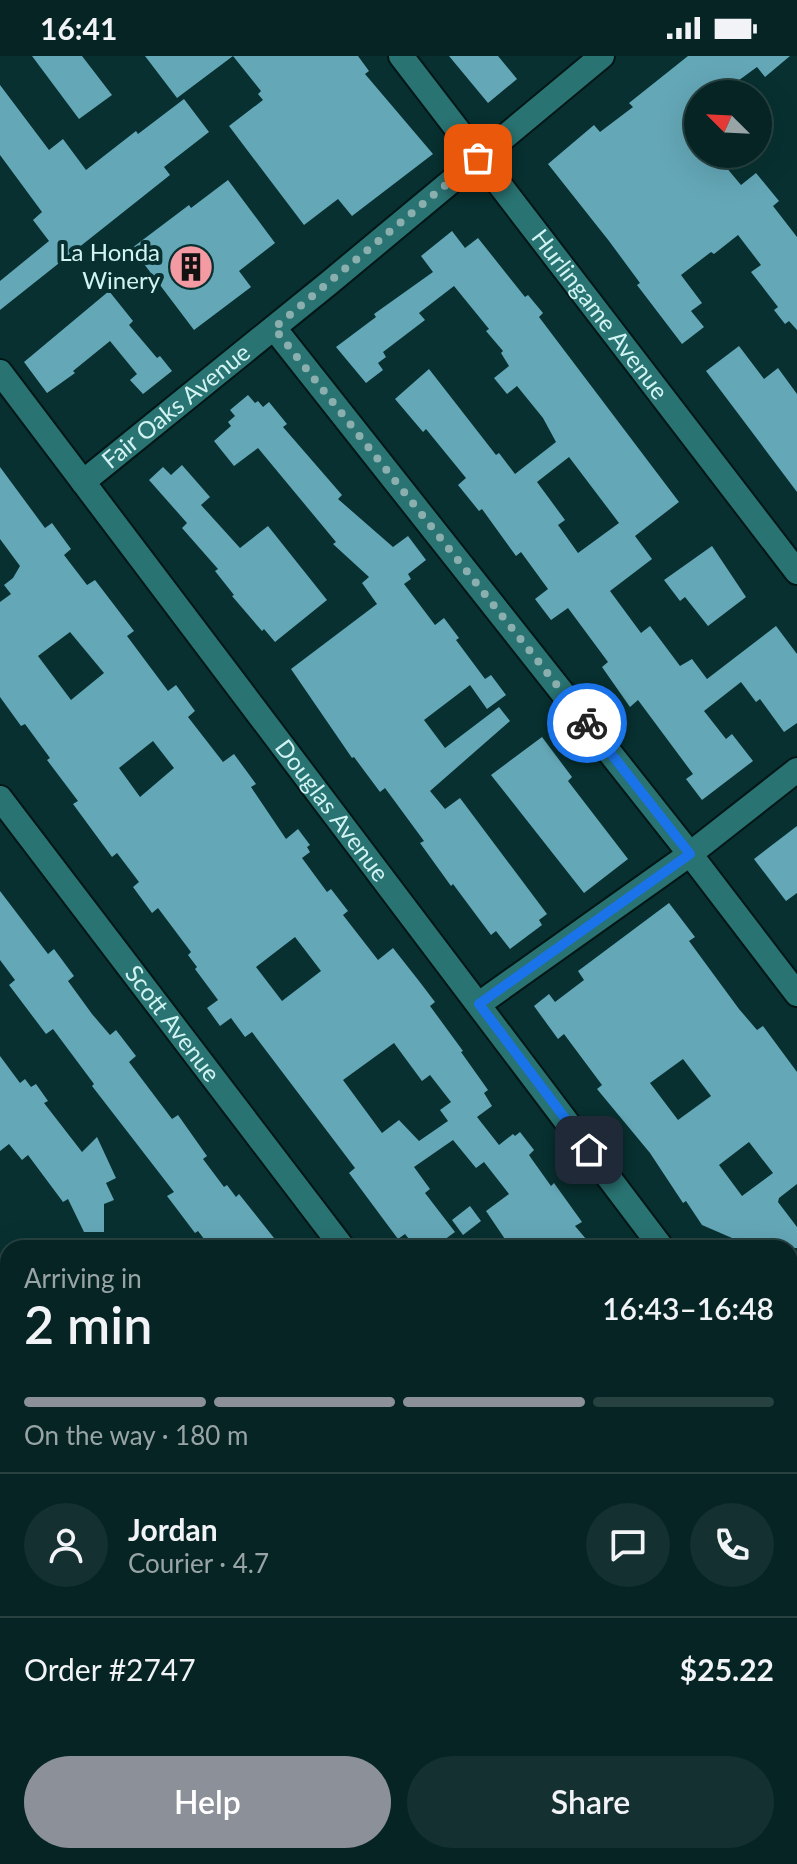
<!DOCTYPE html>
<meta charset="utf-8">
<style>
body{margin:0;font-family:Lato,sans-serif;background:#143031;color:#f1f3f6;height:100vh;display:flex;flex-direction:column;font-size:30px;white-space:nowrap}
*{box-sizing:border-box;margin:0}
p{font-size:26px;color:#98a4a6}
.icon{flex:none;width:44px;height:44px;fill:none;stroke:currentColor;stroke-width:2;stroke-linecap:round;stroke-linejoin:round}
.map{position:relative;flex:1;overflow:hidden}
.details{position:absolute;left:0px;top:1184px;width:798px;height:624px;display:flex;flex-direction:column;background:#062424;border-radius:24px 24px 0 0;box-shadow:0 8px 32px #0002,0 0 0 2px #274141}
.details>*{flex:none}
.needle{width:52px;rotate:294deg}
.buttons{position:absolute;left:684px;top:24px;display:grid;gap:16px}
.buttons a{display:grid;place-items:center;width:88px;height:88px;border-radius:50%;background:#062424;box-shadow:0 8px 32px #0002,0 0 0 2px #274141;font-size:40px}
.pin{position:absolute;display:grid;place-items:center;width:68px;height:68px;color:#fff;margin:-34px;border-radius:16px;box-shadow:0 4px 12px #0006}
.courier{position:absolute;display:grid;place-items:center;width:80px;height:80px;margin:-40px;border:6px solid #1a73e8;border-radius:50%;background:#fff;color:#222;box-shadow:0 2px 10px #0007}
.head em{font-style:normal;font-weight:600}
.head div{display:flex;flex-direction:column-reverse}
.head{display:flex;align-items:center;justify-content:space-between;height:136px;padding:0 24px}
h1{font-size:52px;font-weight:600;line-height:60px}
.bar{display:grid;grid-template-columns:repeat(4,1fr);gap:12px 8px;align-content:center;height:96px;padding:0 24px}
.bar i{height:10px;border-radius:6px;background:#274141}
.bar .active{background:#8c9099}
.bar p{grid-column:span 4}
.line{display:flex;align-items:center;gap:20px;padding:0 24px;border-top:2px solid #274141}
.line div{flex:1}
.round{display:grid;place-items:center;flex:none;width:84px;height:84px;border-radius:42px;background:#143031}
.cta{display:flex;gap:16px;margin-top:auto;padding:16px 24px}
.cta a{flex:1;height:92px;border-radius:48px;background:#8c9099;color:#fff;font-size:32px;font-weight:600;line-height:92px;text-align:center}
.cta a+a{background:#143031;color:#f1f3f6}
.status{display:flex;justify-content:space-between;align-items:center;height:56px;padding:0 40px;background:#062424;direction:ltr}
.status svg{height:22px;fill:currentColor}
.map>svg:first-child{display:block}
.building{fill:#64a7b7;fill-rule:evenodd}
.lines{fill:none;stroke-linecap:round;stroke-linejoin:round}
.minor-casing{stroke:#021616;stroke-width:28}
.minor{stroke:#297372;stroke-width:24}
.done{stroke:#8bafaf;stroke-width:8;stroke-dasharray:0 14.4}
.route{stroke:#1a73e8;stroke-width:10}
.labels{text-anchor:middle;stroke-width:8;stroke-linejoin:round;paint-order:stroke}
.poi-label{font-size:24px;fill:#d1f4f3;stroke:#083030;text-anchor:end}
.street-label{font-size:24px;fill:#d1f4f3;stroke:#083030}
</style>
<div class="status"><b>16:41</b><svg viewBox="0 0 49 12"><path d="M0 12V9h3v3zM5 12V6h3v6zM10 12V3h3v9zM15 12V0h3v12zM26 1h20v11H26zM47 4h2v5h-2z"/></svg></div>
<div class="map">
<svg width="797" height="1808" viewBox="0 0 797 1808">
<rect width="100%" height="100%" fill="#083030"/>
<g class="building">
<polygon points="32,0 82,0 112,39 79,63"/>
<polygon points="145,0 358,0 369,15 365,18 433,98 352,160 338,143 304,169 229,70 263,44 258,38 261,35 233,0 177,42"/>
<polygon points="449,0 498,0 517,23 488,47"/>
<polygon points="688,0 790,0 765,21 757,11 720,38 698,38 698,98 715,98 741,129 756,117 779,145 773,150 797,181 797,274 789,265 785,268 774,254 778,251 751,216 761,209 738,179 714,198 711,196 681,219 702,247 691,255 704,271 682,288 637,229 640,227 609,185 548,108 594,69 600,76 633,51 629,47"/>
<polygon points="0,29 49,94 63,83 86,114 136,75 138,78 184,43 209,76 164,111 170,119 0,254 0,225 49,185 33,164 42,156 0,99"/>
<polygon points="228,124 275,187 239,215 251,231 194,274 132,192 189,149 191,152"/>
<path d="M452,175L465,192L478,182L525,241L528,239L543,257L539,261L679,446L635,480L652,503L610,535L641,577L650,570L680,610L692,603L707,623L776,570L797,598V667L784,676L760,643L756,646L741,626L704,655L726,683L732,678L753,705L702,744L686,723L693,718L638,644L630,651L602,611L608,606L568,552L551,564L535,543L548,533L521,496L516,500L482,453L479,455L458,429L466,422L426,373L423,376L395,343L429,313L496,399L499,397L515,418L556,386L543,362L517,330L507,338L494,322L509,310L501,297L503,295L486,275L489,273L454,230L419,257L425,264L383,296L386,301L378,307L383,314L366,327L336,291L376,261L374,258L433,216L421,200ZM569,401L619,467L578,497L558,469L565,464L537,426Z"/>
<polygon points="109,235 133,265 129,269 157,302 160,300 172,315 143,338 130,324 137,318 110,285 73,315 75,317 47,337 24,306"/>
<polygon points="739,290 764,323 778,312 797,338 797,436 706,315"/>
<polygon points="248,339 255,347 258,345 263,351 269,346 287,368 283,371 342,439 338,443 393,491 408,480 426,504 408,518 411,523 404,528 435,569 444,562 459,582 456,584 485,623 491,619 506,639 487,653 470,629 424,664 445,692 499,651 510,665 430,735 445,753 460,742 547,858 539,864 542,869 510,893 496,875 491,879 453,828 451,830 420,787 424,785 385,732 380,736 354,701 352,702 291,613 377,548 362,527 369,521 333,488 336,486 258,392 234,410 214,385 231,370 228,366 235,360 230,354"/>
<polygon points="182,409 210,441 201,449 240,492 268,470 327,544 275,586 264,573 262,575 232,540 234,539 215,515 218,513 182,472 187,467 149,424 163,411 171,419"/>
<path d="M0,411L45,472L52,467L71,493L64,499L87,529L95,524L134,575L127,580L168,635L176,629L195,655L188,661L223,706L234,698L256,728L251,731L286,783L298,773L310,789L307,791L310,796L302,802L327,836L331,833L348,855L343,859L378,904L393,892L419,925L435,946L430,950L463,995L461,996L488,1034L484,1037L492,1050L477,1061L499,1089L513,1078L515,1080L520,1076L534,1094L529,1099L531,1102L551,1130L554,1127L582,1166L575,1170L586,1183L573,1192H511L486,1155L509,1138L484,1106L476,1112L453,1084L414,1111L430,1133L425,1137L455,1176L433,1192H416L405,1178L398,1183L349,1117L355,1112L252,976L245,981L231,962L220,970L207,952L218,944L195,913L197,911L188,899L191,896L158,852L152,857L133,831L139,826L117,797L112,801L73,748L78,745L47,704L50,702L25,668L21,670L0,641V546L11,538L4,529L13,522L20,510L0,483ZM70,576L104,617L71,644L38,600ZM153,685L174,712L140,741L119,712ZM295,881L321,915L282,945L256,911ZM394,987L422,1025L430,1019L451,1046L440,1054L448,1065L419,1085L399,1064L382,1077L343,1024Z"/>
<polygon points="712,490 746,541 708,570 685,541 680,545 664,524"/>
<polygon points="542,681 572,721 568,725 628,803 584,837 491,719"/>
<polygon points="797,770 797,837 786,845 754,803"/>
<polygon points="0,835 48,898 54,893 74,920 68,925 92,958 110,979 116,974 136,1000 129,1006 172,1063 178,1059 207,1100 203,1103 224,1131 227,1129 236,1141 239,1138 274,1182 262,1192 211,1192 198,1175 195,1177 167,1140 174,1136 92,1030 94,1028 53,973 46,978 9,929 15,924 0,904"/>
<path d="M669,847L695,881L689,885L739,953L757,974L763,970L797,1016V1128L779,1142L778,1146L797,1171V1192H719L732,1182L702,1169L686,1145L683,1147L650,1097L597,1033L602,1029L564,978L558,983L534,950L549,938L555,946L584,924L578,915ZM683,1003L711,1040L678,1064L650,1027ZM749,1086L773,1117L742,1140L719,1109Z"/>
<polygon points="0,1000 20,1027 25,1023 31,1031 36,1028 48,1045 44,1047 82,1096 97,1081 116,1122 106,1127 114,1144 104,1148 104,1176 84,1176 68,1143 63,1146 28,1099 22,1104 9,1088 0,1095"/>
<polygon points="470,1150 481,1165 463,1179 452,1164"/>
</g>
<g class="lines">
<g class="minor-casing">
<g id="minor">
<path id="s1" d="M401,0L797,516"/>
<polyline points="274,272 690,798 797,938"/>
<path id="s2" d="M0,316L662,1192"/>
<path id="s3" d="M83,426L329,227L602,0"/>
<path id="s4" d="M0,742L343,1192"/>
<polyline points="479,948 690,798 797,714"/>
<polyline points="790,1362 797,1372"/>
<polyline points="0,1489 8,1483"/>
<polyline points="0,1785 8,1796"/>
<polyline points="421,1808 431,1800"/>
</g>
</g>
<use href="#minor" class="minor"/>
</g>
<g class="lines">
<polyline class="done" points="478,102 274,272 587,667"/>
<polyline class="route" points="587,667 690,798 479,948 589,1094"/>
</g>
<defs>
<g id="building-disc" transform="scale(2.3)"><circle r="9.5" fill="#f49aa2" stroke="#083030"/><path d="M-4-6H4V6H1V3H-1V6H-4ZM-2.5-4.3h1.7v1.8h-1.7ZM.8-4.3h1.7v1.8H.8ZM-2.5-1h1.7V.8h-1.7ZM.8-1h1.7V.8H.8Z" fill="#111"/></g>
</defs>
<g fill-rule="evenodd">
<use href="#building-disc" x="191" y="211"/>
</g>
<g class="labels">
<g class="poi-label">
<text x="160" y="205">La Honda<tspan x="160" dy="28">Winery</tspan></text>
</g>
<g class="street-label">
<text dy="8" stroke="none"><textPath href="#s1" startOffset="326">Hurlingame Avenue</textPath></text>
<text dy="8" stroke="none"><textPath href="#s3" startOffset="120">Fair Oaks Avenue</textPath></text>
<text dy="8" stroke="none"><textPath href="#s2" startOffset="550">Douglas Avenue</textPath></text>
<text dy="8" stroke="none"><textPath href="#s4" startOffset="284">Scott Avenue</textPath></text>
</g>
</g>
</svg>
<div class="buttons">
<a><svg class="needle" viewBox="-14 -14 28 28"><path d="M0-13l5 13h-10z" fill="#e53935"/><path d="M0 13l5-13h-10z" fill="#98a4a6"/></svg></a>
</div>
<div class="pin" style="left:478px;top:102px;background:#ea580c"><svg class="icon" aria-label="bag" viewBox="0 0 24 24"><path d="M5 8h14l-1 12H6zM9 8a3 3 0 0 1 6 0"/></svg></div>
<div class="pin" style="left:589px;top:1094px;background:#1f2937"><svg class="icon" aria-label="home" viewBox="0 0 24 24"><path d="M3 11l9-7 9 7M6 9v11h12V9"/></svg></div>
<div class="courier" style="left:587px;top:667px"><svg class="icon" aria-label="bike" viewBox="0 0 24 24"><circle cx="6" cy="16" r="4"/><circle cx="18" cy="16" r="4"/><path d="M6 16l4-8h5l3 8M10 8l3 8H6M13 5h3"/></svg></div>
<section class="details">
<div class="head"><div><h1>2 min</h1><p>Arriving in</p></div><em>16:43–16:48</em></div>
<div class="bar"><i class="active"></i><i class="active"></i><i class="active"></i><i></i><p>On the way · 180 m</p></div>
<div class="line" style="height:144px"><a class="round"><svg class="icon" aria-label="person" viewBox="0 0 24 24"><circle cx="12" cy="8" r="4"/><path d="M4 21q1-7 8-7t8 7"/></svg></a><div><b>Jordan</b><p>Courier · 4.7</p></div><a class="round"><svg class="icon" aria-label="chat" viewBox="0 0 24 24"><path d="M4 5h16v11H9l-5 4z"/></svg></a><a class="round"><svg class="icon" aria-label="phone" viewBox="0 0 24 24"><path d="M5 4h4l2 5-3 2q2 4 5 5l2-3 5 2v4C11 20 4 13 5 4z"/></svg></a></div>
<div class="line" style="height:104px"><div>Order #2747</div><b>$25.22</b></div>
<div class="cta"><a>Help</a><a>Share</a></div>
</section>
</div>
